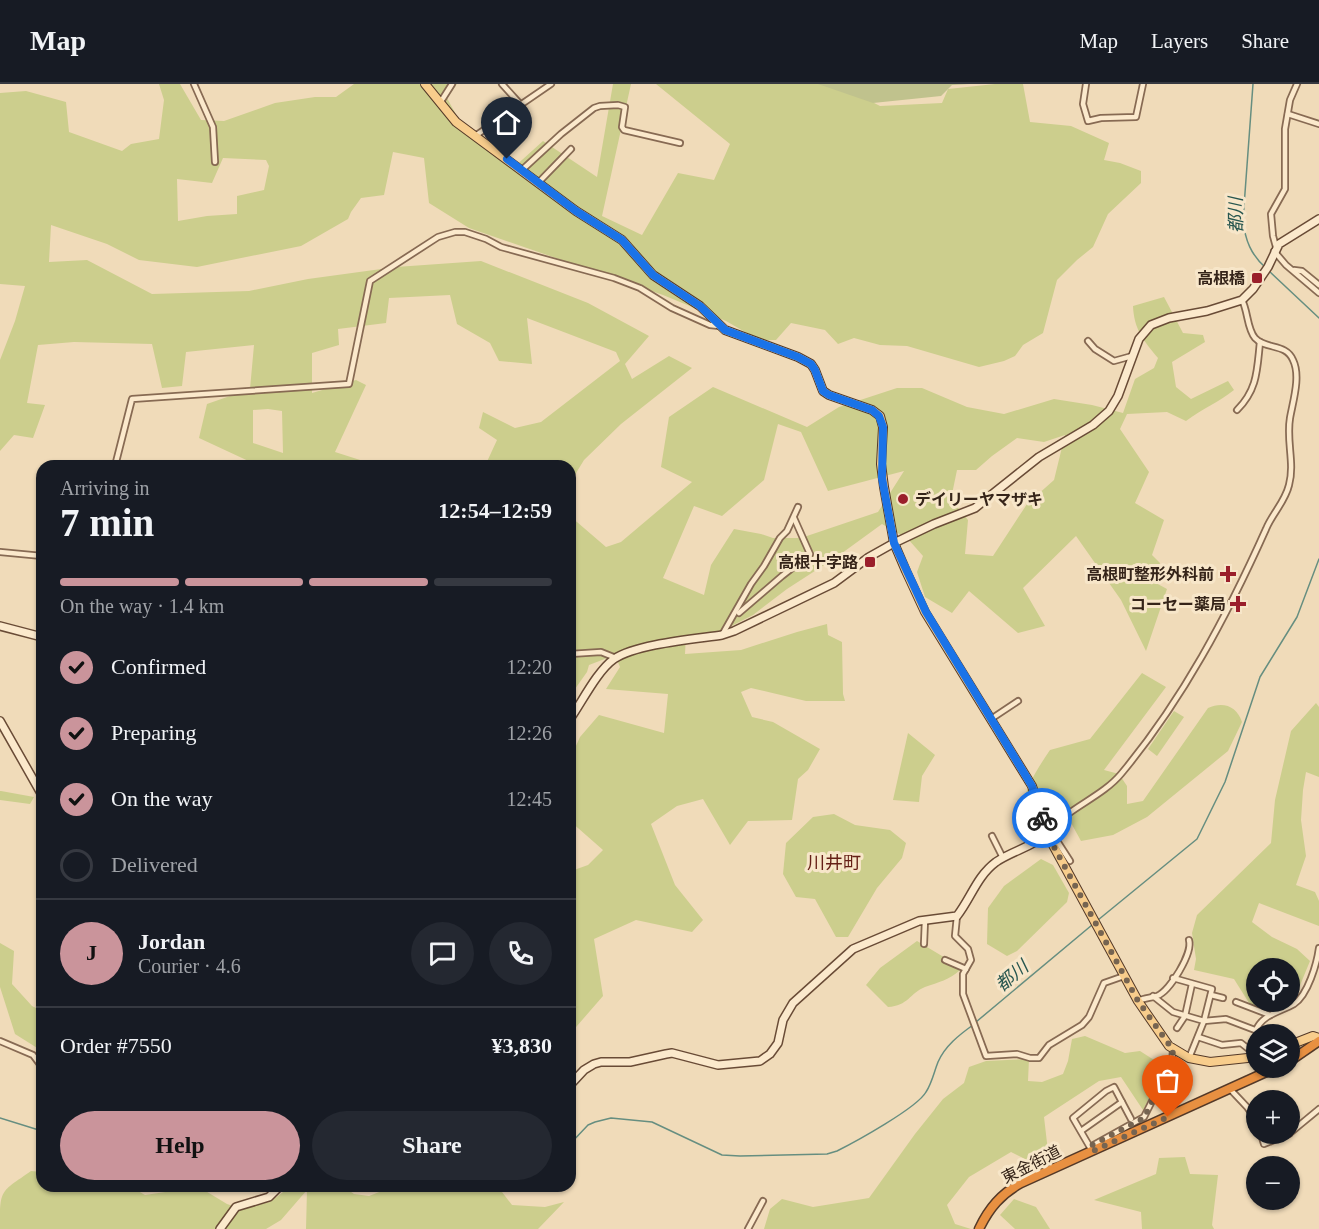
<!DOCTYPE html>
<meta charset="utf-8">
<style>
body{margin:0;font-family:"Times New Roman","Noto Sans JP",serif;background:#242831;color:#f1f3f6;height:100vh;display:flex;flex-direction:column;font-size:22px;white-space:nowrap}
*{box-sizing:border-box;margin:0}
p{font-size:20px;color:#9ea1a6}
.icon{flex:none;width:33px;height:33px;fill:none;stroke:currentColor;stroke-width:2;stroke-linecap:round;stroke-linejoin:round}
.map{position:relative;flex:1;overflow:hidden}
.sheet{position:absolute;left:36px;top:376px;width:540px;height:732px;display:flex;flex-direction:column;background:#171b24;border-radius:18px;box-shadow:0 2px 4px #0004}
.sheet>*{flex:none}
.controls{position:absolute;left:1246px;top:874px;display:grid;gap:12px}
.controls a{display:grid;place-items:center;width:54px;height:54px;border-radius:50%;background:#171b24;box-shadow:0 2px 4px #0004;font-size:30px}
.pin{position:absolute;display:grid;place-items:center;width:51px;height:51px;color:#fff;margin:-62px -26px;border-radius:50% 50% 50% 0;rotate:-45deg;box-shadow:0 0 6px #0007}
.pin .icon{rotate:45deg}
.courier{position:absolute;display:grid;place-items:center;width:60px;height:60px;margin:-30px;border:4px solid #1a73e8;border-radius:50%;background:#fff;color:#222;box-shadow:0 2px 8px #0007}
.overview em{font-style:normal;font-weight:600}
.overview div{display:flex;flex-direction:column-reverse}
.overview{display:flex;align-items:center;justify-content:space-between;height:102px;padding:0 24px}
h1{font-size:39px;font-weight:600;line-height:45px}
.bar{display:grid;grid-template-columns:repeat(4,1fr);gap:9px 6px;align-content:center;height:72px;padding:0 24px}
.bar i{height:8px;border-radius:4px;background:#363941}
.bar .on{background:#ca949b}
.bar p{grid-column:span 4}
.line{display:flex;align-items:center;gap:15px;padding:0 24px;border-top:2px solid #363941}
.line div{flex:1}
.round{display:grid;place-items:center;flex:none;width:63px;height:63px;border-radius:32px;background:#242831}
ol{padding:0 24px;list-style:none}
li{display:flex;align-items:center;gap:18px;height:66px}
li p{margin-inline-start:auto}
li .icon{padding:6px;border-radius:50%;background:#ca949b;color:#111;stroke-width:4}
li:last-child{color:#9ea1a6}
li i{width:33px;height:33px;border:3px solid #363941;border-radius:50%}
.action{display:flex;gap:12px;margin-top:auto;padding:12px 24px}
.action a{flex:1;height:69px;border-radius:36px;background:#ca949b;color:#111;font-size:24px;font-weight:600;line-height:69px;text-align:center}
.action a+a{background:#242831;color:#f1f3f6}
header{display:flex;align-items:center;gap:36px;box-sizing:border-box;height:84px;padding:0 30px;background:#171b24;border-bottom:2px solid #363941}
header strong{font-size:28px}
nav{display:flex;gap:33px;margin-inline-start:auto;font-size:21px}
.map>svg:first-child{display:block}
.green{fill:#ccce8d;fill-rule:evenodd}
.cemetery{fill:#c0c28d}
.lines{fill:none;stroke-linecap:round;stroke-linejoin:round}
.stream{stroke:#668e80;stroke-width:1.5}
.street-casing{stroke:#876a53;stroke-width:8}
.secondary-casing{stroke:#694b36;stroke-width:10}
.primary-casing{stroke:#543928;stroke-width:10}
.highway-casing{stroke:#543928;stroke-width:11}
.street{stroke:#fbe9cc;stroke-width:4.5}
.secondary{stroke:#fbe9cc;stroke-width:7}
.primary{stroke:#f8cd8c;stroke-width:8}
.highway{stroke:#e89041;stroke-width:8}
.done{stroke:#766451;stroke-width:6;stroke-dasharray:0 10.8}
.route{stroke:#1a73e8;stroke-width:8}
.poi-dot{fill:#9a1f2b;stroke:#f7e6c9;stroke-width:2}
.labels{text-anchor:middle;stroke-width:6;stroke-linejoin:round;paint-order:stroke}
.poi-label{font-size:16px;font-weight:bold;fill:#352419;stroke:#f7e6c9;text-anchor:end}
.street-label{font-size:16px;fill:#352419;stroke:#f7e6c9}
.water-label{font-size:18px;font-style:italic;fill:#27564f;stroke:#f7e6c9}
.neighbourhood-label{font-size:18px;fill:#651f16;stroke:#f7e6c9}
</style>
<header>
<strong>Map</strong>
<nav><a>Map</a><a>Layers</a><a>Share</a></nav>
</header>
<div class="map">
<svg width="1319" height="1145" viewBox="0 0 1319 1145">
<rect width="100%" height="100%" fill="#f0dbb9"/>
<g class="green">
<path d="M159,0H180L201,36L224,37L275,19L315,13H336L354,0H457L447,14L466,49L512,85L543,57L597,93L613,0H631L602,132L642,151L678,89L714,96L730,60L656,0H828L843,3L880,22L942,19L948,5L995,0H1023L1030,38L1071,42L1109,59L1104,76L1120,79L1141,87V99L1108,130L1093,163L1077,176L1057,196L1043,249L1023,261L1015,272L1004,277L979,283L907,262L880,261L854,254L838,260L825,246L791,239L776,256H759L726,237L663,211L469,144L429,119L424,74L393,68L384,111L361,114L351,128L348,135L301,162L197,183L139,176L107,160L51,141L49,178L87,176L152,210L249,207L308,195L396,183L481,177L588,219L649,252L625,280L632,295L669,272L692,284L621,340L584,376L570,399V382H485L497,356L479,344L483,328L515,344L541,338L620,277L616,268L527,234L532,280L499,277L490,259L457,240L450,211L389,214L386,239L338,245L339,261L312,269V309L356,296L366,301L335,368L379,382H259L199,354L207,320L250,305L254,261L186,268L182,302L162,304L152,260L74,258L38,261L27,319L45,321L33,354L14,351L0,367V276L15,237L25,202L0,200V9L26,7L66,18L69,48L122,67L131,60L159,55L164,16ZM223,74L266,76L269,82L264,106L237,112V130L207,132L178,137L177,95L212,99ZM268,325L282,327L283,369L253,359V326Z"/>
<path d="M1164,213L1183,249L1203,251L1205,258L1172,278L1176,303L1191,315L1228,297L1234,306C1219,318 1202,325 1186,337L1167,328L1127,330L1120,345L1149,388L1135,419L1164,436L1152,471L1160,479L1154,498L1167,505L1146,567L1121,516L1076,452L1023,504L1045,542L1018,549L969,507L952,529L925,513L917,488L923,472L908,455L882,440L838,472L787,505L753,531L712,552L686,551L685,570L741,566L797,548L827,540L828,551L842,558L843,610L845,617H806L751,604L741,608L752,633L773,638L820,665L808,686L798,695L792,736L748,737L730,761L703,715L677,722L651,740L675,801L703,836L692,848L636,836L594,855L603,912L570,950V783L574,786L588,781L603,766L570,737V675L580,653L599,631L664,649L668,610L606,605L620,583L615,571L589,581L587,588L570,612V432L606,463L621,458L692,398L661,383L669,333L713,303L807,343L839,323L897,304H922L967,323L1004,330L1054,315L1092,321L1123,329L1135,295L1154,284L1158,274C1143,256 1134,245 1133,222ZM778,340L801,348L828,407L904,387L878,428L801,454H773L761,450L734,445L711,481L704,511L663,494L694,422L722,432L764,396ZM1065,351L1054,396L1027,420L993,472L965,470L968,436L951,415L957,386H976L992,372L1017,354L1044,358Z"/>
<path d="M1142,589L1166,603L1104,686L1119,690L1127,702V720L1143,717L1208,624C1223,617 1237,622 1242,638L1228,667L1147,733L1113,751L1081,757L1059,717L1039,730L1023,729C1022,707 1038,684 1050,666L1090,655Z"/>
<polygon points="1316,619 1319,623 1319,693 1306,688 1303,706 1301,736 1306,772 1296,801 1315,808 1319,817 1319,842 1259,819 1252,838 1272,853 1297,865 1310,877 1294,916 1290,918 1290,885 1257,885 1257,918 1290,918 1263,926 1249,919 1234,895 1194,886 1196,875 1192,849 1197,831 1271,759 1275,716 1291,647"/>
<polygon points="1174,627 1184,633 1157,672 1148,665"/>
<polygon points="908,649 935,671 922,692 919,718 893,716"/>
<polygon points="0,707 1,707 34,713 30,720 0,716"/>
<polygon points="834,730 855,741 890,746 906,759 902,774 877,804 848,853 836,853 815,815 796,813 783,790 786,759 813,733"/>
<polygon points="1041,775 1053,781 1069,809 1067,818 1017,867 1007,872 987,860 988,824 1004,802"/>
<path d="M917,857L942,872L960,886C949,896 939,898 925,903C910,909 908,922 888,923L866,901L880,884Z"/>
<polygon points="0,859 14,867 12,900 32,922 42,927 42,967 15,950 0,903"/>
<polygon points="1085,952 1125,969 1140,967 1165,983 1143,1026 1121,993 1099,997 1044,1033 1049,1076 1035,1084 1025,1075 1011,1068 969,1093 947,1121 955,1140 971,1145 764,1145 770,1125 782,1115 813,1123 869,1114 915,1050 943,1015 964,999 969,983 986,977 1029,975 1028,997 1042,998 1063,990 1068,977 1072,955"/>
<polygon points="1185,1073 1190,1090 1218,1091 1212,1141 1214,1145 1142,1145 1141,1128 1094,1116 1156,1090 1159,1074"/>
<path d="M31,1087L42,1088V1102L131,1103L145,1111L199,1103L227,1120L242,1125L270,1118L291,1102L344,1103L354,1110L369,1112L392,1103H494L502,1108L512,1121L545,1123L564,1118L538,1145H306L307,1106L281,1136L266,1145H0C0,1104 0,1109 31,1087Z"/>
<polygon points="1014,1115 1036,1123 1050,1145 1015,1145 1000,1131"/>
</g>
<polygon class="cemetery" points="818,0 970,0 952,1 941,12 873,19"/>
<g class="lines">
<g class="stream">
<path d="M1253,0L1243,136C1245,156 1251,171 1266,184"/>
<polyline points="1269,187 1319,234"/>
<polyline points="1098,836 1197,755 1225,698 1260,593 1297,533 1319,475"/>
<polyline points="976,938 1092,841"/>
<polyline points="0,1034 42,1047"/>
<path d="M570,1060L588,1041L595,1038L611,1034L652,1038L722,1071L740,1072L827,1070L837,1067C855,1058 917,1024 926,1008C932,999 934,988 938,978C945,962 959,951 973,941"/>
</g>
<g class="street-casing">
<g id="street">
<polyline points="194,0 213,43 215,78"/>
<polyline points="502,0 521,21"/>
<polyline points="1086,0 1083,20 1088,37 1101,34 1136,33 1143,0"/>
<polyline points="440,19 452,0"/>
<polyline points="1288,30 1319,40"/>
<polyline points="475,52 551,0"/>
<polyline points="522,86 561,50 594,24 600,22 618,21 625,23 622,43 624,46 680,59"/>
<polyline points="538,99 571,65"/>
<polyline points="1276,163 1273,152 1271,130 1285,105 1285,45 1290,16 1297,0"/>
<polyline points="1274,167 1286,181 1319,209"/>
<polyline points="1294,186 1302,187 1319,201"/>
<polyline points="1088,257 1095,265 1114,277 1132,272"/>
<path d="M1237,326C1258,305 1257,285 1260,258"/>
<polyline points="115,382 132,315 349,300 370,197 438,153 455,148 465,148 486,155 501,163 614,194 640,204 672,224 710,241 719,242"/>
<polyline points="0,468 42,472"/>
<polyline points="739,529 782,492 810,470 794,434"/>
<polyline points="722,551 751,500 764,482 780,454 787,447 798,423"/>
<polyline points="570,570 601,568 616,574"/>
<polyline points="991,635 1018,617"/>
<polyline points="1050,746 1070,777"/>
<path d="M1047,750C1065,725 1101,714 1121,690C1182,617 1227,532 1266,445C1272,430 1285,418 1289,401C1295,379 1286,357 1290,334C1293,317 1301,292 1293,276C1286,259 1266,266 1255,254C1247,245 1248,227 1242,216"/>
<polyline points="992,752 1003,774"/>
<polyline points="957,832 955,852 968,865 971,876 963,890 963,910 986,972 1017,970 1030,974 1039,974 1049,961 1082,941 1089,933 1104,899 1124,892"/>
<polyline points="924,860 925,836"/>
<polyline points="945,876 966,885"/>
<polyline points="1173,894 1212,905 1204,937 1189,974"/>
<polyline points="1211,911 1223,914"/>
<polyline points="1153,912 1173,928 1204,937 1226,935 1268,951"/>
<path d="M1138,917C1144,914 1151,914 1157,912C1170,907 1193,869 1189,856"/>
<polyline points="1236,918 1270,931"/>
<polyline points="1177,944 1185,932 1192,900"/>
<path d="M1256,946C1263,930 1280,928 1294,920C1308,911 1317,879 1319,864"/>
<polyline points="1198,953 1222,961 1241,959 1251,967 1252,974"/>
<polyline points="0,957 33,971 42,983"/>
<polyline points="1230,1005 1247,1023 1257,1037"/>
<polyline points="1081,1047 1122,1018"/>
<polyline points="1290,1049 1319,1025"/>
<polyline points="1261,1050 1264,1060 1289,1050"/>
<polyline points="1090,1063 1144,1033 1172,977 1173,966"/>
<polyline points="1091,1065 1073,1034 1106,1007 1114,1003 1131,1035"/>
<polyline points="510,1103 510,1102"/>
<polyline points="748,1145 763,1117"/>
</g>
</g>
<g class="secondary-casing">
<g id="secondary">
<polyline points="0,542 42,553"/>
<path d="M570,635C582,618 597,587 614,575C636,560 695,555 722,551L734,547L834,499L869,473L894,459L934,440L975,424L1039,373L1093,341L1109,327L1118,312L1139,255L1151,241L1169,234L1207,227L1242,216L1253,205L1268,183L1279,160L1319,135"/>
<polyline points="0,637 42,711"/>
<path d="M570,1001L584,986L594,980L601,978H630L666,970L672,969L718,981L760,977L770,970L778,959L783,936L793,919L853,865L919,837L957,832C971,814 977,792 996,778C1012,767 1032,763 1047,750"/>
<polyline points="220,1145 236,1123 269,1113 280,1102"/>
</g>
</g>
<g class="primary-casing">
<g id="primary">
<polyline points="425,0 456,38 576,127 622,156 653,191 700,222 725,246 798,273 811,280 815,286 823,307 829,311 872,326 880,332 883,343 881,380 884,403 894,459 906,487 925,528 1032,702 1047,750 1138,917 1169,962 1189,974 1210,978 1257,973"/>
<polyline points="1290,961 1313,952 1319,954"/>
</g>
</g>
<g class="highway-casing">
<g id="highway">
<polyline points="1290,977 1319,957"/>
<path d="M979,1145C989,1124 1001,1110 1021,1099L1275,984"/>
</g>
</g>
<use href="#street" class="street"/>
<use href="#secondary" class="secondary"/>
<use href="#primary" class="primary"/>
<use href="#highway" class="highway"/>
</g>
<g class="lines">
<polyline class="done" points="1042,734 1047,750 1138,917 1173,966 1172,977 1144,1034 1090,1062 1093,1067 1168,1033"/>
<polyline class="route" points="507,75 576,127 622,156 653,191 700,222 725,246 798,273 811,280 815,286 823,307 829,311 872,326 879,332 883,343 882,394 894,459 926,528 1032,702 1042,734"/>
</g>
<g class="poi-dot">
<rect x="1251" y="188" width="12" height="12" rx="3"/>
<circle cx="903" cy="415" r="6"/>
<rect x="864" y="472" width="12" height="12" rx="3"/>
<path d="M1225 481h6v6h6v6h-6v6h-6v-6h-6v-6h6z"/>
<path d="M1235 511h6v6h6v6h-6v6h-6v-6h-6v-6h6z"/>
</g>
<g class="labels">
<g class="poi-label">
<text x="1245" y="200">高根橋</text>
<text x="915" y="421" text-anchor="start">デイリーヤマザキ</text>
<text x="858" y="484">高根十字路</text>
<text x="1214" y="496">高根町整形外科前</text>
<text x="1226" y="526">コーセー薬局</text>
</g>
<g class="street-label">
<text transform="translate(1031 1080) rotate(-27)" y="6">東金街道</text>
</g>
<g class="water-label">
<text transform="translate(1236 131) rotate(-91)" y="6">都川</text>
<text transform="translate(1012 892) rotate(-40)" y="6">都川</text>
</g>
<g class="neighbourhood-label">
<text x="834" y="785">川井町</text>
</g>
</g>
</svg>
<div class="controls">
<a><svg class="icon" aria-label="locate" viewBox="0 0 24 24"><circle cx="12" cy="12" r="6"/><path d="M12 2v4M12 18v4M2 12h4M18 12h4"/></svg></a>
<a><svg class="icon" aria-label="layers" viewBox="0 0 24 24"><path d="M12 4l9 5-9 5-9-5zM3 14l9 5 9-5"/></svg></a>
<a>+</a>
<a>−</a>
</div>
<div class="pin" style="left:1168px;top:1033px;background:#ea580c"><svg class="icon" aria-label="bag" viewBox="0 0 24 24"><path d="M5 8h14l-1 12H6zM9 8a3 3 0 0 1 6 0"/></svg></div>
<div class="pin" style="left:507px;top:75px;background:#1f2937"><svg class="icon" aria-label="home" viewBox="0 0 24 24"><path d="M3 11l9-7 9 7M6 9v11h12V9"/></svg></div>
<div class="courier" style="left:1042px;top:734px"><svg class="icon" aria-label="bike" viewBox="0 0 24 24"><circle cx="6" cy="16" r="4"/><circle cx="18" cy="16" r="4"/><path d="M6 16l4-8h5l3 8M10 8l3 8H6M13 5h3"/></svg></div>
<section class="sheet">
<div class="overview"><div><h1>7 min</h1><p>Arriving in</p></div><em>12:54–12:59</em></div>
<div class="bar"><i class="on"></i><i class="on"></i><i class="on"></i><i></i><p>On the way · 1.4 km</p></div>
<ol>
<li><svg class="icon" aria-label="check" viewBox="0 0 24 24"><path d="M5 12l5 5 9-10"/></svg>Confirmed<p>12:20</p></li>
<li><svg class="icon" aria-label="check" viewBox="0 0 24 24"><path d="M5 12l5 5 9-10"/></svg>Preparing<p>12:26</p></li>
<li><svg class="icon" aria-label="check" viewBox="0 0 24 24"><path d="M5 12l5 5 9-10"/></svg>On the way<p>12:45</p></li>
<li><i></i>Delivered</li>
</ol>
<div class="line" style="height:108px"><b class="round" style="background:#ca949b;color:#111">J</b><div><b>Jordan</b><p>Courier · 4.6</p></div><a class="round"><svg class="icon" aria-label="chat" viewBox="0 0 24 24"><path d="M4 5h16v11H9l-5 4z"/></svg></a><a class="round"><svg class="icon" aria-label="phone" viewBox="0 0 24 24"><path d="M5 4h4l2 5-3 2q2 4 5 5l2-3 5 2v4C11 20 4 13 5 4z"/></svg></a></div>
<div class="line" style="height:78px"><div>Order #7550</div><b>¥3,830</b></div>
<div class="action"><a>Help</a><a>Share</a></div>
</section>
</div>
